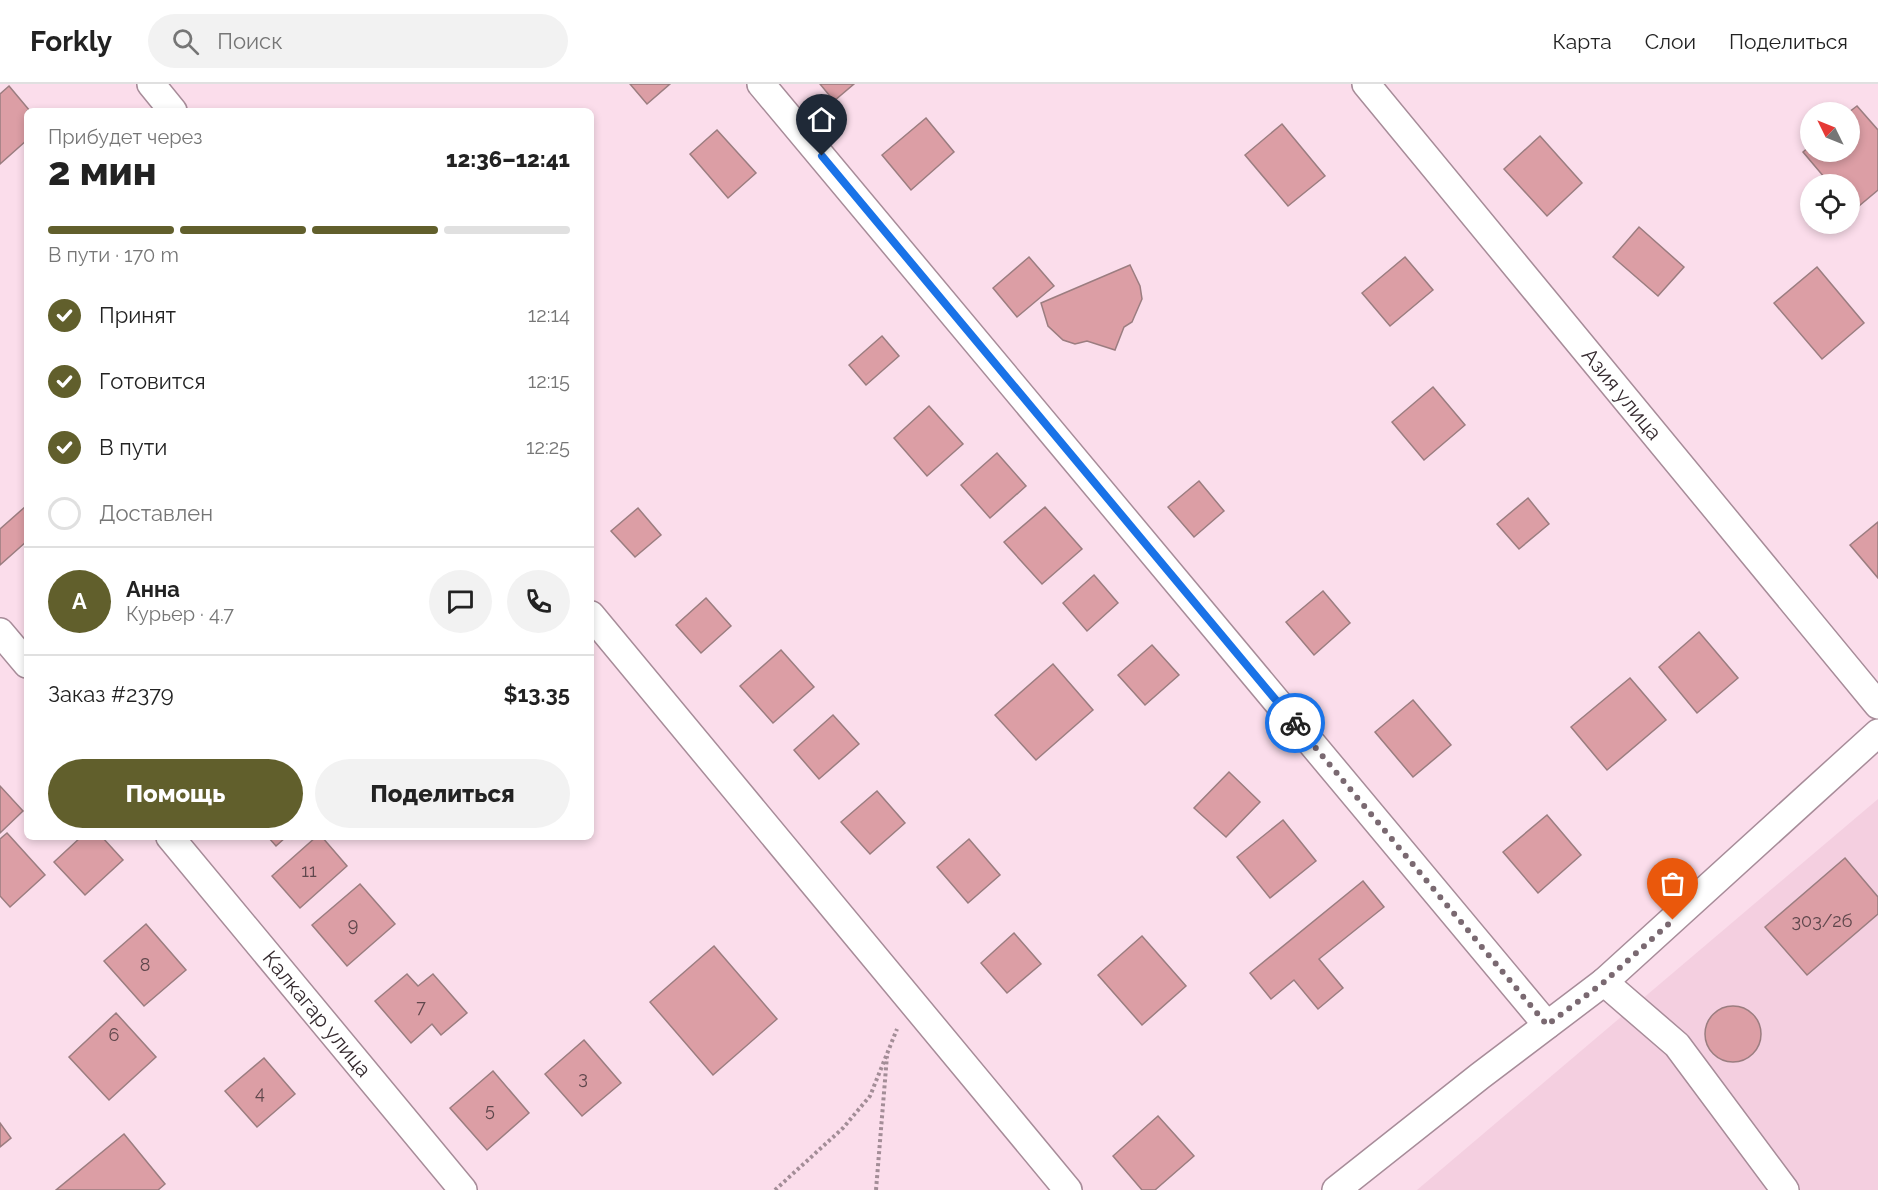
<!DOCTYPE html>
<html lang="ru">
<meta charset="utf-8">
<style>
body{margin:0;font-family:Raleway,sans-serif;background:#f2f2f2;color:#222;height:100vh;display:flex;flex-direction:column;font-size:22px;white-space:nowrap}
*{box-sizing:border-box;margin:0}
p{font-size:20px;color:#767676}
.icon{flex:none;width:33px;height:33px;fill:none;stroke:currentColor;stroke-width:2;stroke-linecap:round;stroke-linejoin:round}
.map{position:relative;flex:1;overflow:hidden}
.details{position:absolute;left:24px;top:24px;width:570px;height:732px;display:flex;flex-direction:column;background:#fff;border-radius:9px;box-shadow:0 3px 9px #0003}
.details>*{flex:none}
.needle{width:39px;rotate:313deg}
.fabs{position:absolute;left:1800px;top:18px;display:grid;gap:12px}
.fabs a{display:grid;place-items:center;width:60px;height:60px;border-radius:50%;background:#fff;box-shadow:0 3px 9px #0003;font-size:30px}
.pin{position:absolute;display:grid;place-items:center;width:51px;height:51px;color:#fff;margin:-62px -26px;border-radius:50% 50% 50% 0;rotate:-45deg;box-shadow:0 0 6px #0007}
.pin .icon{rotate:45deg}
.courier{position:absolute;display:grid;place-items:center;width:60px;height:60px;margin:-30px;border:4px solid #1a73e8;border-radius:50%;background:#fff;color:#222;box-shadow:0 2px 8px #0007}
.headline em{font-style:normal;font-weight:800}
.headline div{display:flex;flex-direction:column-reverse}
.headline{display:flex;align-items:center;justify-content:space-between;height:102px;padding:0 24px}
h1{font-size:39px;font-weight:800;line-height:45px}
.bar{display:grid;grid-template-columns:repeat(4,1fr);gap:9px 6px;align-content:center;height:72px;padding:0 24px}
.bar i{height:8px;border-radius:4px;background:#e0e0e0}
.bar .selected{background:#615f2c}
.bar p{grid-column:span 4}
.line{display:flex;align-items:center;gap:15px;padding:0 24px;border-top:2px solid #e0e0e0}
.line div{flex:1}
.round{display:grid;place-items:center;flex:none;width:63px;height:63px;border-radius:32px;background:#f2f2f2}
ol{padding:0 24px;list-style:none}
li{display:flex;align-items:center;gap:18px;height:66px}
li p{margin-inline-start:auto}
li .icon{padding:6px;border-radius:50%;background:#615f2c;color:#fff;stroke-width:4}
li:last-child{color:#767676}
li i{width:33px;height:33px;border:3px solid #e0e0e0;border-radius:50%}
.cta{display:flex;gap:12px;margin-top:auto;padding:12px 24px}
.cta a{flex:1;height:69px;border-radius:36px;background:#615f2c;color:#fff;font-size:24px;font-weight:800;line-height:69px;text-align:center}
.cta a+a{background:#f2f2f2;color:#222}
header{display:flex;align-items:center;gap:36px;box-sizing:border-box;height:84px;padding:0 30px;background:#fff;border-bottom:2px solid #e0e0e0}
header strong{font-size:28px}
nav{display:flex;gap:33px;margin-inline-start:auto;font-size:21px}
.search{width:420px;height:54px;background:#f2f2f2;display:flex;align-items:center;gap:15px;box-sizing:border-box;padding:0 21px;border-radius:33px;color:#767676;font-size:22px}
.map>svg:first-child{display:block}
.built{fill:#f4cfe0}
.building{fill:#dc9ea5;stroke:#9b7d80;stroke-width:1.5}
.lines{fill:none;stroke-linecap:round;stroke-linejoin:round}
.street-casing{stroke:#a78c99;stroke-width:30}
.path{stroke:#a38d97;stroke-width:4;stroke-dasharray:3 3;stroke-linecap:butt}
.street{stroke:#fff;stroke-width:27}
.done{stroke:#7a6971;stroke-width:6;stroke-dasharray:0 10.8}
.route{stroke:#1a73e8;stroke-width:8}
.labels{text-anchor:middle;stroke-width:5;stroke-linejoin:round;paint-order:stroke}
.number-label{font-size:18px;fill:#5f474c}
.street-label{font-size:21px;fill:#352a2f;stroke:#fcf0f5}
</style>
<header>
<strong>Forkly</strong>
<div class="search"><svg class="icon" aria-label="search" viewBox="0 0 24 24"><circle cx="10" cy="10" r="6"/><path d="M15 15l6 6"/></svg>Поиск</div>
<nav><a>Карта</a><a>Слои</a><a>Поделиться</a></nav>
</header>
<div class="map">
<svg width="1878" height="1106" viewBox="0 0 1878 1106">
<rect width="100%" height="100%" fill="#fbddeb"/>
<polygon class="built" points="1878,715 1878,1106 1417,1106"/>
<g class="building">
<polygon points="630,0 670,0 647,20"/>
<polygon points="820,0 854,0 834,17"/>
<polygon points="9,2 30,27 27,27 27,56 0,80 0,10"/>
<polygon points="1857,22 1878,46 1878,106 1853,127 1850,123 1850,100 1830,100 1803,68 1810,62 1810,68 1850,68 1849,28"/>
<polygon points="926,34 954,68 911,106 882,71"/>
<polygon points="1282,40 1325,92 1288,122 1245,71"/>
<polygon points="717,46 756,89 728,114 690,70"/>
<polygon points="1540,52 1582,99 1547,132 1504,85"/>
<polygon points="1639,143 1684,183 1658,212 1613,173"/>
<polygon points="1029,173 1054,202 1017,233 993,204"/>
<polygon points="1405,173 1433,206 1390,242 1362,209"/>
<polygon points="1130,181 1140,202 1142,215 1132,238 1124,243 1115,266 1087,257 1075,260 1063,256 1048,242 1041,219"/>
<polygon points="1817,183 1864,239 1822,275 1774,219"/>
<polygon points="882,252 899,272 866,301 849,281"/>
<polygon points="1433,303 1465,341 1424,376 1392,338"/>
<polygon points="929,322 963,360 927,392 894,354"/>
<polygon points="997,369 1026,402 990,434 961,401"/>
<polygon points="1199,397 1224,427 1194,453 1168,423"/>
<polygon points="1528,414 1549,440 1519,465 1497,440"/>
<polygon points="26,422 27,457 0,481 0,445"/>
<polygon points="1045,423 1082,465 1042,500 1004,458"/>
<polygon points="638,424 661,451 635,473 611,447"/>
<polygon points="1878,438 1878,494 1850,461"/>
<polygon points="1094,491 1118,519 1087,547 1063,519"/>
<polygon points="1323,507 1350,539 1314,571 1286,538"/>
<polygon points="706,514 731,542 701,569 676,541"/>
<polygon points="1699,548 1738,594 1697,629 1659,583"/>
<polygon points="1152,561 1179,591 1145,621 1118,591"/>
<polygon points="781,566 814,603 773,639 740,602"/>
<polygon points="1053,580 1093,626 1036,676 995,631"/>
<polygon points="1630,594 1666,636 1607,686 1571,643"/>
<polygon points="1413,616 1451,661 1413,693 1375,648"/>
<polygon points="833,631 859,660 819,695 794,666"/>
<polygon points="1229,688 1260,718 1226,753 1194,724"/>
<polygon points="0,702 23,727 0,749"/>
<polygon points="877,707 905,739 870,770 841,738"/>
<polygon points="1547,731 1581,771 1538,809 1503,768"/>
<polygon points="1283,736 1316,777 1270,814 1237,773"/>
<polygon points="7,749 45,791 10,823 0,812 0,755"/>
<polygon points="81,753 102,753 123,776 85,811 54,778"/>
<polygon points="268,753 286,753 276,762"/>
<polygon points="316,753 322,753 347,782 300,824 272,792"/>
<polygon points="969,755 1000,791 968,819 937,783"/>
<polygon points="1845,774 1878,813 1878,830 1807,891 1765,843"/>
<polygon points="1363,797 1384,823 1319,875 1343,904 1318,925 1294,896 1271,915 1250,889"/>
<polygon points="360,800 395,840 347,882 312,841"/>
<polygon points="146,840 186,886 144,922 104,877"/>
<polygon points="1014,849 1041,880 1007,909 981,879"/>
<polygon points="1142,852 1186,902 1142,941 1098,891"/>
<polygon points="714,862 777,935 713,991 650,918"/>
<polygon points="407,890 418,902 433,890 467,929 441,951 432,940 411,959 375,917"/>
<circle cx="1733" cy="950" r="28"/>
<polygon points="116,929 156,973 109,1016 69,973"/>
<polygon points="584,956 621,999 582,1032 545,990"/>
<polygon points="264,974 295,1010 257,1043 225,1007"/>
<polygon points="493,987 529,1029 487,1066 450,1024"/>
<polygon points="1158,1032 1194,1072 1155,1106 1142,1106 1113,1072"/>
<polygon points="0,1039 11,1054 0,1063"/>
<polygon points="124,1050 165,1100 158,1106 56,1106"/>
</g>
<g class="lines">
<g class="street-casing">
<g id="street">
<polyline points="151,0 173,27"/>
<polyline points="761,0 1547,941"/>
<path id="s1" d="M1366,0L1878,621"/>
<polyline points="591,531 1068,1106"/>
<polyline points="0,548 27,580"/>
<path id="s2" d="M170,753L463,1106"/>
<polyline points="1604,898 1677,961 1785,1106"/>
<polyline points="1336,1106 1480,992 1604,898 1878,649"/>
</g>
</g>
<g class="path">
<polyline points="775,1106 843,1044 870,1012 897,945"/>
<polyline points="876,1106 887,972"/>
</g>
<use href="#street" class="street"/>
</g>
<g class="lines">
<polyline class="done" points="1295,639 1547,941 1604,898 1673,836"/>
<polyline class="route" points="822,72 1295,639"/>
</g>
<g class="labels">
<g class="number-label">
<text x="309" y="793">11</text>
<text x="1822" y="843">303/2б</text>
<text x="353" y="847">9</text>
<text x="145" y="887">8</text>
<text x="421" y="929">7</text>
<text x="114" y="957">6</text>
<text x="583" y="1000">3</text>
<text x="260" y="1015">4</text>
<text x="490" y="1032">5</text>
</g>
<g class="street-label">
<text dy="7" stroke="none"><textPath href="#s1" startOffset="402">Азия улица</textPath></text>
<text dy="7" stroke="none"><textPath href="#s2" startOffset="230">Калкагар улица</textPath></text>
</g>
</g>
</svg>
<div class="fabs">
<a><svg class="needle" viewBox="-14 -14 28 28"><path d="M0-13l5 13h-10z" fill="#e53935"/><path d="M0 13l5-13h-10z" fill="#767676"/></svg></a>
<a><svg class="icon" aria-label="locate" viewBox="0 0 24 24"><circle cx="12" cy="12" r="6"/><path d="M12 2v4M12 18v4M2 12h4M18 12h4"/></svg></a>
</div>
<div class="pin" style="left:1673px;top:836px;background:#ea580c"><svg class="icon" aria-label="bag" viewBox="0 0 24 24"><path d="M5 8h14l-1 12H6zM9 8a3 3 0 0 1 6 0"/></svg></div>
<div class="pin" style="left:822px;top:72px;background:#1f2937"><svg class="icon" aria-label="home" viewBox="0 0 24 24"><path d="M3 11l9-7 9 7M6 9v11h12V9"/></svg></div>
<div class="courier" style="left:1295px;top:639px"><svg class="icon" aria-label="bike" viewBox="0 0 24 24"><circle cx="6" cy="16" r="4"/><circle cx="18" cy="16" r="4"/><path d="M6 16l4-8h5l3 8M10 8l3 8H6M13 5h3"/></svg></div>
<section class="details">
<div class="headline"><div><h1>2 мин</h1><p>Прибудет через</p></div><em>12:36–12:41</em></div>
<div class="bar"><i class="selected"></i><i class="selected"></i><i class="selected"></i><i></i><p>В пути · 170 m</p></div>
<ol>
<li><svg class="icon" aria-label="check" viewBox="0 0 24 24"><path d="M5 12l5 5 9-10"/></svg>Принят<p>12:14</p></li>
<li><svg class="icon" aria-label="check" viewBox="0 0 24 24"><path d="M5 12l5 5 9-10"/></svg>Готовится<p>12:15</p></li>
<li><svg class="icon" aria-label="check" viewBox="0 0 24 24"><path d="M5 12l5 5 9-10"/></svg>В пути<p>12:25</p></li>
<li><i></i>Доставлен</li>
</ol>
<div class="line" style="height:108px"><b class="round" style="background:#615f2c;color:#fff">А</b><div><b>Анна</b><p>Курьер · 4.7</p></div><a class="round"><svg class="icon" aria-label="chat" viewBox="0 0 24 24"><path d="M4 5h16v11H9l-5 4z"/></svg></a><a class="round"><svg class="icon" aria-label="phone" viewBox="0 0 24 24"><path d="M5 4h4l2 5-3 2q2 4 5 5l2-3 5 2v4C11 20 4 13 5 4z"/></svg></a></div>
<div class="line" style="height:78px"><div>Заказ #2379</div><b>$13.35</b></div>
<div class="cta"><a>Помощь</a><a>Поделиться</a></div>
</section>
</div>
